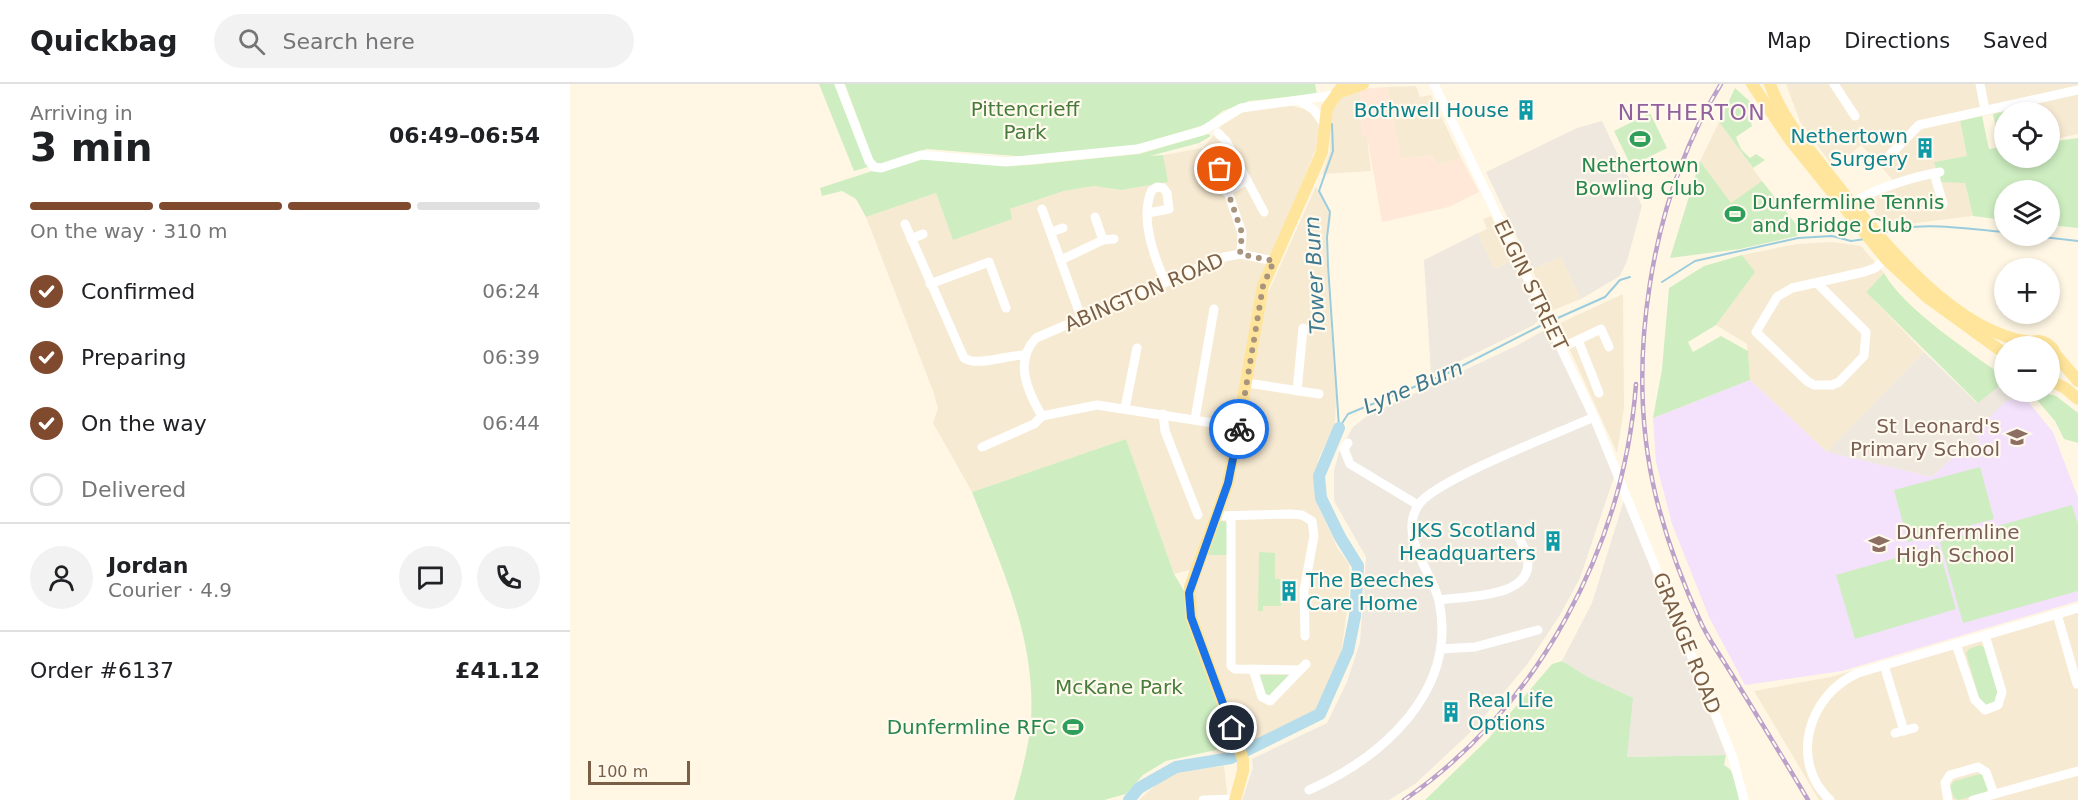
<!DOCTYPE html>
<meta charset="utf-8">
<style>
body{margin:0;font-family:"DejaVu Sans",sans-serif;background:#f2f2f2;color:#202124;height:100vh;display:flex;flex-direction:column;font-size:22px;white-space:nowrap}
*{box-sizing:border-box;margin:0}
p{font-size:20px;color:#757577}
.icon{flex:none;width:33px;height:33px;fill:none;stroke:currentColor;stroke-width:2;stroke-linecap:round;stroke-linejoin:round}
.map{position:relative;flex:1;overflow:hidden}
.details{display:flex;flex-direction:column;background:#fff;width:570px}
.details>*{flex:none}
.tools{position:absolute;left:1424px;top:18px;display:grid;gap:12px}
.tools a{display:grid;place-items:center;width:66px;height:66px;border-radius:50%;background:#fff;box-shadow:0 3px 9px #0003;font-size:30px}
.scale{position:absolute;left:18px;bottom:15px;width:102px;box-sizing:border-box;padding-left:6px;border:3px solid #7a5f46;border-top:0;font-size:16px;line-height:21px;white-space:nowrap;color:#7a5f46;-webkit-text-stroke:4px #fffaed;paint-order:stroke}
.pin{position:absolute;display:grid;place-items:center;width:51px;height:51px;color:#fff;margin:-26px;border:3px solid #fff;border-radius:50%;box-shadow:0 2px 6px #0007}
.courier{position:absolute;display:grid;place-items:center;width:60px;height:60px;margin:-30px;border:4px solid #1a73e8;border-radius:50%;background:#fff;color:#222;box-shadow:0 2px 8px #0007}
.headline em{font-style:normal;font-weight:800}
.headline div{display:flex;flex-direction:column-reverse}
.headline{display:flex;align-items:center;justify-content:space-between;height:102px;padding:0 30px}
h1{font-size:39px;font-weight:800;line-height:45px}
.bar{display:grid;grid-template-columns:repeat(4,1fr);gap:9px 6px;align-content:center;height:72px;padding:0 30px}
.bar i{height:8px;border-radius:4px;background:#e0e0e0}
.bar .current{background:#804a2f}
.bar p{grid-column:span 4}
.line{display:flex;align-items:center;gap:15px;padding:0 30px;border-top:2px solid #e0e0e0}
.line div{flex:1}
.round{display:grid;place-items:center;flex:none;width:63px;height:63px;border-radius:32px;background:#f2f2f2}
ol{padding:0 30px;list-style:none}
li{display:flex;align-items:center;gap:18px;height:66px}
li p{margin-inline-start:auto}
li .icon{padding:6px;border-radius:50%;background:#804a2f;color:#fff;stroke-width:4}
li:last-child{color:#757577}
li i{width:33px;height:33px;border:3px solid #e0e0e0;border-radius:50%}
header{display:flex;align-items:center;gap:36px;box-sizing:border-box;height:84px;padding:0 30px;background:#fff;border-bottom:2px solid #e0e0e0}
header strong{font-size:28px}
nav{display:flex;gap:33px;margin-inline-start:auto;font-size:21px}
.search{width:420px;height:54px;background:#f2f2f2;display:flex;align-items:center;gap:15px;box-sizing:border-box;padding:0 21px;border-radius:33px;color:#757577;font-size:22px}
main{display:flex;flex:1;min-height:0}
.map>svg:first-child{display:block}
.residential{fill:#f7ead2}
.commercial{fill:#ffe8d8}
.industrial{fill:#eee8df}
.education{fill:#f4e1fb}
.green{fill:#ceeec1}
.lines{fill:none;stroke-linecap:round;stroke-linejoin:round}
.stream{stroke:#9bccde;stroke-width:2}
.river{stroke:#b6ddeb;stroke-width:12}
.minor{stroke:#fff;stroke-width:9}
.major{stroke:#ffe59b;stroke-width:12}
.rail-casing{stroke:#bca1ca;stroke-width:4.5}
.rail{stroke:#fffaed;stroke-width:2;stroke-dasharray:7;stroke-linecap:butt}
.done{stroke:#a9947d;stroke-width:6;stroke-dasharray:0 10.8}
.route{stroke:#1a73e8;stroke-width:8}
.labels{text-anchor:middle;stroke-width:4.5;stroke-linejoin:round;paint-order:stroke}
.park-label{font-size:20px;fill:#467b3b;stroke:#fffaed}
.culture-label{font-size:20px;fill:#0d838f;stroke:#fffaed;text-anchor:end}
.leisure-label{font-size:20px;fill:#27864d;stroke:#fffaed}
.street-label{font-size:20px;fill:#7a5f46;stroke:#fffaed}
.education-label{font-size:20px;fill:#785e54;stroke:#fffaed;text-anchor:end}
.water-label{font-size:21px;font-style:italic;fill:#3d7990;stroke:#fffaed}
.quarter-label{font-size:22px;letter-spacing:1.5px;fill:#91619e;stroke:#fffaed}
</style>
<header>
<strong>Quickbag</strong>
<div class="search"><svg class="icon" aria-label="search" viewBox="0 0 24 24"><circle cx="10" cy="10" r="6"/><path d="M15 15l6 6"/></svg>Search here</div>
<nav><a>Map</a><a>Directions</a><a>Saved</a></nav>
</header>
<main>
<section class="details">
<div class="headline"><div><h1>3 min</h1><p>Arriving in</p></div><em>06:49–06:54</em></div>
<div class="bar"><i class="current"></i><i class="current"></i><i class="current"></i><i></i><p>On the way · 310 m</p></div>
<ol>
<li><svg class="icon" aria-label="check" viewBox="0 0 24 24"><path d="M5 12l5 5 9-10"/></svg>Confirmed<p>06:24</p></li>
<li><svg class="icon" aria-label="check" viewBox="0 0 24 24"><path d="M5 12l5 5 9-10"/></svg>Preparing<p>06:39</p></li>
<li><svg class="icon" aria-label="check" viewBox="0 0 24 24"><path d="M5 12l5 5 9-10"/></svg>On the way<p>06:44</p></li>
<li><i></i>Delivered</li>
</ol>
<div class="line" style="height:108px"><a class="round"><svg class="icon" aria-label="person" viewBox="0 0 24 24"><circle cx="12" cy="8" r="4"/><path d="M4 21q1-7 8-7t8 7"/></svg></a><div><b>Jordan</b><p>Courier · 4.9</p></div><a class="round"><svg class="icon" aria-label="chat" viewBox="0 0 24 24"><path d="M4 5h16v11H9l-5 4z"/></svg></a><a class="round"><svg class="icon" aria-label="phone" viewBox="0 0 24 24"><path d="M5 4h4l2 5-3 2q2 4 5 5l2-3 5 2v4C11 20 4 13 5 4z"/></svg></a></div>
<div class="line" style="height:78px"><div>Order #6137</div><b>£41.12</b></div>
</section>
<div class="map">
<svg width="1508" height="716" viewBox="0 0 1508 716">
<rect width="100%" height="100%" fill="#fff7e4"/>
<g class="residential">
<polygon points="1216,0 1508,0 1508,50 1479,56 1479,28 1451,28 1450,24 1390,37 1397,72 1365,78 1395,99 1403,132 1314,143 1297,118 1322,95 1291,61 1264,84 1230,38"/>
<polygon points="846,2 850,13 861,11 891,74 868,81 862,71 831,75 817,3"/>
<polygon points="790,5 792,52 797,52 801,87 752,90 760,67 761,29 772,11"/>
<polygon points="722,22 739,26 750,43 748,60 688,204 654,391 620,486 604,490 556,355 402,408 363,339 368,324 363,307 296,133 366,109 383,155 440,125 494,107 524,102 551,106 597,98 593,71 633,64 651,42 676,26"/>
<polygon points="1149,38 1192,97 1161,120 1130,77"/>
<polygon points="746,102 761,133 756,166 766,313 765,340 748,376 745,415 768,465 779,480 780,501 770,580 744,629 675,662 625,528 626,502 698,209"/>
<polygon points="921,132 943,176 924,185 908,149 917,145 913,135"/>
<polygon points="1262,158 1291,162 1314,189 1296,208 1354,268 1257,368 1180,296 1177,260 1146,241 1184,188 1172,171 1227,160"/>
<polygon points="991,173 1011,215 981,227 962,185"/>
<polygon points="1053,210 1054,324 1047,369 988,240"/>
<polygon points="1508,523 1508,716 1249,716 1184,607 1260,593"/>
<polygon points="654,682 658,716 569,716 599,689"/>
</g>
<polygon class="commercial" points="817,3 831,75 862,71 868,81 891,74 909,108 879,123 812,138 797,52 792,52 790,5"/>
<g class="industrial">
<polygon points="1032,37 1072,122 1057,177 1050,192 1011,215 991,173 962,185 916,88 1007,44"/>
<polygon points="908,149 924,185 943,176 972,231 964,241 861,291 854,176"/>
<polygon points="978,244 1045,390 1010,494 990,531 958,579 904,645 845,700 819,716 672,716 683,684 682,675 757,639 777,598 790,558 796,473 764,417 764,387 769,368 783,343 798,331 946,262"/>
<polygon points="1354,268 1407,319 1431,298 1434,298 1434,308 1450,308 1452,310 1435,318 1410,356 1392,365 1362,393 1257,368"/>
<polygon points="1054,416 1099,524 1156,671 1056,673 1018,593 992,577 1022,519"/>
</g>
<polygon class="education" points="1180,296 1257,368 1362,393 1392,365 1410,357 1404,349 1435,318 1452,310 1483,348 1508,414 1508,517 1272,587 1175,601 1139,533 1102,440 1086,378 1083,334"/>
<g class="green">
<polygon points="249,0 265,0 298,83 284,87"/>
<polygon points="275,0 745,0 747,10 679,17 653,27 634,41 567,61 457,73 357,65 310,81 303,76"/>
<polygon points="1165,4 1185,22 1178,28 1182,42 1166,53 1171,65 1180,74 1186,70 1195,76 1183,84 1149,38"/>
<polygon points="1450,24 1451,28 1434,28 1434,74 1479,74 1479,58 1508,54 1508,144 1479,141 1479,106 1434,106 1434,136 1403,132 1395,99 1370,98 1364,78 1397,72 1390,37 1412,32 1419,65 1430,63 1423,30"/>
<polygon points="1080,29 1097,64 1061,82 1044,47"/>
<polygon points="638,50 641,52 629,59 580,72 593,71 598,98 551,106 524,102 494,107 440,125 442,135 383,156 366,109 296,133 286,115 272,107 252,112 250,104 351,71 435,82 459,81 569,70"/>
<polygon points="1130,77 1161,119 1192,97 1229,144 1227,152 1170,165 1100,174"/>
<polygon points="1172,171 1185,188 1146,241 1118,258 1123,268 1151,252 1178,267 1180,296 1083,334 1092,285 1099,204 1134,182"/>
<path d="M1314,189C1336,227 1398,266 1434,293V298L1408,319L1296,208Z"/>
<polygon points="1470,308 1486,312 1508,329 1508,359 1494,355 1485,337 1462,310"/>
<path d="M556,355L604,490L616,510L615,532L664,662L596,677L573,691L556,710L534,716H444C451,690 459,663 461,636C466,554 431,482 402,408Z"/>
<polygon points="1410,383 1424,435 1338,458 1324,406"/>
<polygon points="1502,421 1508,441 1508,507 1393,539 1370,458"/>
<polygon points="649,437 659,438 659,471 637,471"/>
<polygon points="1368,462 1386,525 1285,555 1266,491"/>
<polygon points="689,468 705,469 705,495 711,495 711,522 693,522 693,527 688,527"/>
<polygon points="1410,561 1416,565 1431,613 1427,621 1416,623 1410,617 1396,569 1399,565"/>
<path d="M992,577L1018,593L1063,614L1057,673L1156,671L1154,681C1167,688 1168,703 1169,716H855L918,655L982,580Z"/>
<polygon points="689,591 723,591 701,613 695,610"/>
<polygon points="1410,690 1415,692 1419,704 1416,708 1389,716 1384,714 1380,703 1384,697"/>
</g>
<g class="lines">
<g class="stream">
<polyline points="762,40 763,67 749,107 760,128 757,153 758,182 769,343"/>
<path d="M1312,149C1349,136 1396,145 1434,148"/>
<polyline points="1464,152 1508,157"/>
<polyline points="1092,198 1125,177 1228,154 1262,152 1281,157 1295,155"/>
<polyline points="981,237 1035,213 1050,196 1060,193"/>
<polyline points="769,344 778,330 878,289 976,239"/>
</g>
<polyline class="river" points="559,716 569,704 606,683 661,674 750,630 778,567 785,532 788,482 770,453 751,414 749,392 769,344"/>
<g class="minor">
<polyline points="269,0 299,77 304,83 311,84 351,71 436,78 567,65 632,47 671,24 764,11"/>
<polyline points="864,0 1024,333 1162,671 1174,716"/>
<polyline points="1264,0 1285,32"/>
<polyline points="1410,0 1415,26"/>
<polyline points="730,17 744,26 755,40"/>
<polyline points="648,49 656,57 663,70 654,74 650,85 672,149 671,170"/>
<polyline points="663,70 694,128"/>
<polyline points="1314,77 1349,41 1508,6"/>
<polyline points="1364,89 1373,120"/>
<polyline points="656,108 677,96"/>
<path d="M1282,119C1310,103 1338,94 1370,88"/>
<polyline points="472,125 511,233"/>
<path d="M578,129L599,125L597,109L593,104L587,103L582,106C569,133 584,172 595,198"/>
<polyline points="525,133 533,156"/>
<path d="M335,140L394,274C407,283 437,271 454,271"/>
<polyline points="481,148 493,144"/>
<polyline points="341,155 353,150"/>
<polyline points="491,176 533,156 544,155"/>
<polyline points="1247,199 1296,248 1294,272 1269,298 1262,301 1244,301 1237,297 1186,248 1207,213 1222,204 1294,188 1305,184 1316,175"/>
<polyline points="360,200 419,178 436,224"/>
<polyline points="1008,256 1029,309"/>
<polyline points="991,264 1031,245 1039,263"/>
<polyline points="677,299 749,310"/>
<polyline points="727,307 733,244"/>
<polyline points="555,324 567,264"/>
<polyline points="593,330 595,347 628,431"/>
<polyline points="625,335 644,225"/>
<path d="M669,343L527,321L472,332C457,307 444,277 466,254L654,173L671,170L704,177"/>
<polyline points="778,359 774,365 780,380 848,421"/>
<polyline points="412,363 464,340 472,332"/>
<polyline points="647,432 721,430 732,431 742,437 744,452 734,506 735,552"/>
<polyline points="661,432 661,582 665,585 730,586"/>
<path d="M869,516C894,512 967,515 957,472C955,465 951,458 948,451"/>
<polyline points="1487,530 1507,600"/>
<polyline points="1386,560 1405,616 1415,626 1428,621 1432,608 1415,551"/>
<polyline points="871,565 905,563 968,546"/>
<polyline points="1314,581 1334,647"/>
<polyline points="683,585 692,613 700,617 736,580"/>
<polyline points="1325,649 1344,644"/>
<path d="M739,706C813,673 888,607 869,517C862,487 826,450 850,419C870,394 989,349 1024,333"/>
<polyline points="633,716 665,715"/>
<path d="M1260,716C1218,677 1239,610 1288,589L1508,524"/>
<polyline points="1378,716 1375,699 1380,691 1408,683 1416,688 1424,710"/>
<polyline points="1403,716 1508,687"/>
</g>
<g class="major">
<polyline points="1182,0 1220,56 1316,175 1358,214 1434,269"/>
<path d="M1200,0C1212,35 1238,63 1260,92C1307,151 1382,249 1461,258"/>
<polyline points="767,9 793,0"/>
<path d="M1455,262C1465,254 1475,256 1483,265L1486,277L1479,290"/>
<polyline points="1486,271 1508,297"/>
<polyline points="1479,296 1495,304 1508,315"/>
<polyline points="665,716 673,687 673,675 621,533 620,503 658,399 693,202 752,68 757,24 774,0"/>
</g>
<g class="rail-casing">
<g id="rail">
<path d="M1151,0C1080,115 1054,281 1086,413C1097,457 1113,500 1132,541C1142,561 1156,580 1167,599C1191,638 1215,677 1238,716"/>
<path d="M834,716C969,623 1054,462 1066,300"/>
</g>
</g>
<use href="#rail" class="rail"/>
</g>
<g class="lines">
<polyline class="done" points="650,85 672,149 670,170 704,177 693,202 669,345"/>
<polyline class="route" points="662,644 621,533 619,509 658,399 669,345"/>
</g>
<defs>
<g id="building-bare" transform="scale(1.62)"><path d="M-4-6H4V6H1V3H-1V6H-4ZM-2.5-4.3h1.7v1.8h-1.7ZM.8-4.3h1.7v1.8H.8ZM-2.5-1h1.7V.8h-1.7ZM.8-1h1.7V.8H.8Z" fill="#0f9aa8" stroke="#fffaed" stroke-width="2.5" paint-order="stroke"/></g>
<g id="stadium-bare" transform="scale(1.62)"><path d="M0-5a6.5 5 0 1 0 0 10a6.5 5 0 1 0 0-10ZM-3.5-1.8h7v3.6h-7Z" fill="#2e9e5b" stroke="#fffaed" stroke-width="2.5" paint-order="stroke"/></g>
<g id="school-bare" transform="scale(1.62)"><path d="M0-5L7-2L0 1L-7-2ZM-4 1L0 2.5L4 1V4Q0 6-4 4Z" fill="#8d6e63" stroke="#fffaed" stroke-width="2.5" paint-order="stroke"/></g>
</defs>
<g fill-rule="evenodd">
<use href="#building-bare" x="956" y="26"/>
<use href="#stadium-bare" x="1070" y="55"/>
<use href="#building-bare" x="1355" y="64"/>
<use href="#stadium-bare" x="1165" y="130"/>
<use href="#school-bare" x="1447" y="353"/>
<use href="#building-bare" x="983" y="457"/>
<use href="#school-bare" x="1309" y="460"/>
<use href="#building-bare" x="719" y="507"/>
<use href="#building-bare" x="881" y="628"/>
<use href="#stadium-bare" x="503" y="643"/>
</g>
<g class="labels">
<g class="park-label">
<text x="455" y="32">Pittencrieff<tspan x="455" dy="23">Park</tspan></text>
<text x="549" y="610">McKane Park</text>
</g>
<g class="culture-label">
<text x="939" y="33">Bothwell House</text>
<text x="1338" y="59">Nethertown<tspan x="1338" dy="23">Surgery</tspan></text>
<text x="966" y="453">JKS Scotland<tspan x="966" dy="23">Headquarters</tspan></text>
<text x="736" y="503" text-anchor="start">The Beeches<tspan x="736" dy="23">Care Home</tspan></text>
<text x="898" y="623" text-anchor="start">Real Life<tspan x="898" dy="23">Options</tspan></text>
</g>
<g class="leisure-label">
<text x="1070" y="88">Nethertown<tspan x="1070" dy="23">Bowling Club</tspan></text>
<text x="1182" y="125" text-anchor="start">Dunfermline Tennis<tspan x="1182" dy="23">and Bridge Club</tspan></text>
<text x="486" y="650" text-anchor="end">Dunfermline RFC</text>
</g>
<g class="street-label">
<text transform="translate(961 201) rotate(64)" y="7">ELGIN STREET</text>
<text transform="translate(574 208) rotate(-23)" y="7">ABINGTON ROAD</text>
<text transform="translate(1117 559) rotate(68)" y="7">GRANGE ROAD</text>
</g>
<g class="education-label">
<text x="1430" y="349">St Leonard's<tspan x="1430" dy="23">Primary School</tspan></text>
<text x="1326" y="455" text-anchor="start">Dunfermline<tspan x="1326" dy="23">High School</tspan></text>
</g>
<g class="water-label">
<text transform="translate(745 191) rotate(-93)" y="7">Tower Burn</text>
<text transform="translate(843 303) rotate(-23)" y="7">Lyne Burn</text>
</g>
<g class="quarter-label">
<text x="1122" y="36">NETHERTON</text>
</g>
</g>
</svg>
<div class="tools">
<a><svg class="icon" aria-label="locate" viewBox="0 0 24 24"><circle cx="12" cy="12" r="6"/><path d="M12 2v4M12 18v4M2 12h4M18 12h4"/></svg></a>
<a><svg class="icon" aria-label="layers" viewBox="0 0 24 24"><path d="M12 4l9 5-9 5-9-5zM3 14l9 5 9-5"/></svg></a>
<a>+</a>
<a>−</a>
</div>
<div class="scale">100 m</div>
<div class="pin" style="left:650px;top:85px;background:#ea580c"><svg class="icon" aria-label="bag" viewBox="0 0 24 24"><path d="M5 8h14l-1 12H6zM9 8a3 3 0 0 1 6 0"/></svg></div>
<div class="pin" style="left:662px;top:644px;background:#1f2937"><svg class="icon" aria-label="home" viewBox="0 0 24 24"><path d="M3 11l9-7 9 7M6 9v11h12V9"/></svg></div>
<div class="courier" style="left:669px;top:345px"><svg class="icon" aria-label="bike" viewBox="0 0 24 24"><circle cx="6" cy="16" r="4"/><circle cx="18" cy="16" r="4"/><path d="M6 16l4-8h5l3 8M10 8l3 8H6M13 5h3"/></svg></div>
</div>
</main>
